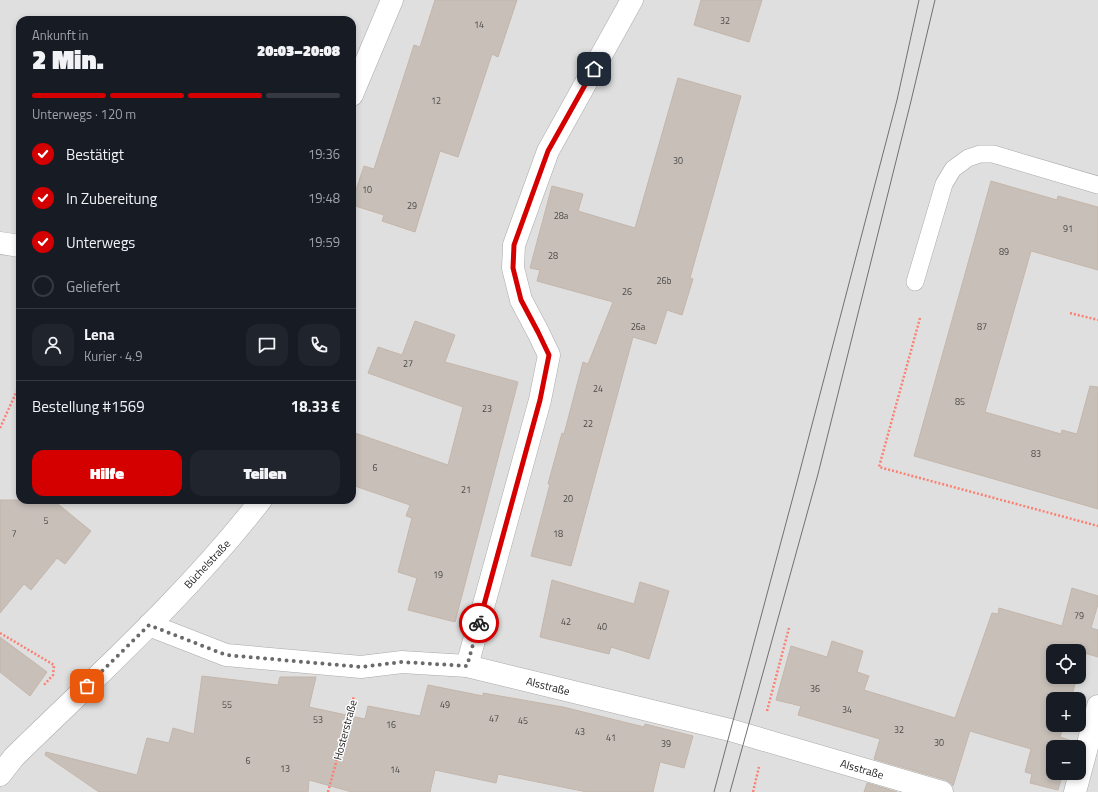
<!DOCTYPE html>
<html lang="de">
<meta charset="utf-8">
<style>
body{margin:0;font-family:"Titillium Web",sans-serif;background:#20242c;color:#f1f3f6;height:100vh;display:flex;flex-direction:column;font-size:15px;white-space:nowrap}
*{box-sizing:border-box;margin:0}
p{font-size:13px;color:#9ea1a6}
.icon{flex:none;width:22px;height:22px;fill:none;stroke:currentColor;stroke-width:2;stroke-linecap:round;stroke-linejoin:round}
.map{position:relative;flex:1;overflow:hidden}
.sheet{position:absolute;left:16px;top:16px;width:340px;height:488px;display:flex;flex-direction:column;background:#171b24;border-radius:12px;box-shadow:0 2px 6px #0003}
.sheet>*{flex:none}
.controls{position:absolute;left:1046px;top:644px;display:grid;gap:8px}
.controls a{display:grid;place-items:center;width:40px;height:40px;border-radius:8px;background:#171b24;box-shadow:0 2px 6px #0003;font-size:20px}
.pin{position:absolute;display:grid;place-items:center;width:34px;height:34px;color:#fff;margin:-17px;border-radius:8px;box-shadow:0 2px 6px #0006}
.courier{position:absolute;display:grid;place-items:center;width:40px;height:40px;margin:-20px;border:3px solid #d40000;border-radius:50%;background:#fff;color:#222;box-shadow:0 1px 5px #0007}
.overview em{font-style:normal;font-weight:800}
.overview div{display:flex;flex-direction:column-reverse}
.overview{display:flex;align-items:center;justify-content:space-between;height:68px;padding:0 16px}
h1{font-size:26px;font-weight:800;line-height:30px}
.bar{display:grid;grid-template-columns:repeat(4,1fr);gap:6px 4px;align-content:center;height:48px;padding:0 16px}
.bar i{height:5px;border-radius:3px;background:#363941}
.bar .active{background:#d40000}
.bar p{grid-column:span 4}
.line{display:flex;align-items:center;gap:10px;padding:0 16px;border-top:1px solid #363941}
.line div{flex:1}
.round{display:grid;place-items:center;flex:none;width:42px;height:42px;border-radius:12px;background:#20242c}
ol{padding:0 16px;list-style:none}
li{display:flex;align-items:center;gap:12px;height:44px}
li p{margin-inline-start:auto}
li .icon{padding:4px;border-radius:50%;background:#d40000;color:#fff;stroke-width:4}
li:last-child{color:#9ea1a6}
li i{width:22px;height:22px;border:2px solid #363941;border-radius:50%}
.cta{display:flex;gap:8px;margin-top:auto;padding:8px 16px}
.cta a{flex:1;height:46px;border-radius:12px;background:#d40000;color:#fff;font-size:16px;font-weight:800;line-height:46px;text-align:center}
.cta a+a{background:#20242c;color:#f1f3f6}
.map>svg:first-child{display:block}
.residential{fill:#e0dfdf;fill-rule:evenodd}
.building{fill:#c7bfb8;stroke:#c4b6ab}
.lines{fill:none;stroke-linecap:round;stroke-linejoin:round}
.service-casing{stroke:#a9a9a9;stroke-width:18}
.minor-casing{stroke:#a9a9a9;stroke-width:23}
.path{stroke:#fa8072;stroke-width:2.5;stroke-dasharray:2 2;stroke-linecap:butt}
.service{stroke:#fff;stroke-width:17}
.minor{stroke:#fff;stroke-width:22}
.tram{stroke:#707070;stroke-width:1}
.done{stroke:#6b6a68;stroke-width:4;stroke-dasharray:0 7.2}
.route{stroke:#d40000;stroke-width:5}
.labels{text-anchor:middle;stroke-width:3;stroke-linejoin:round;paint-order:stroke}
.number-label{font-size:9px;fill:#4b4948}
.street-label{font-size:11px;fill:#222;stroke:#fff}
</style>
<div class="map">
<svg width="1098" height="792" viewBox="0 0 1098 792">
<rect width="100%" height="100%" fill="#f2efe9"/>
<path class="residential" d="M0,0H1098V792H0ZM20,20H352V500H20ZM1053,651H1079V677H1053ZM1053,699H1079V725H1053ZM1053,747H1079V773H1053Z"/>
<g class="building">
<polygon points="435,0 517,0 498,57 492,54 458,157 440,151 415,232 382,221 384,215 352,205 352,202 364,166 374,169 414,45 420,47"/>
<polygon points="701,0 762,0 749,42 694,25"/>
<polygon points="678,78 741,96 690,278 693,279 682,315 667,310 656,344 633,337 571,566 531,556 550,484 548,484 562,433 564,434 583,362 588,364 613,302 537,281 540,270 530,268 552,186 583,194 578,211 635,228"/>
<polygon points="991,181 1057,200 1058,196 1098,207 1098,270 1031,251 985,412 1061,434 1062,430 1077,434 1090,386 1098,387 1098,509 914,456"/>
<polygon points="415,321 455,335 445,362 518,382 455,622 408,610 417,578 398,572 412,518 406,516 410,505 352,485 352,432 448,465 463,407 368,373 378,347 402,355"/>
<polygon points="0,500 53,500 91,531 65,564 57,558 31,590 24,584 0,613"/>
<polygon points="552,580 634,604 640,582 669,591 649,659 611,647 609,654 540,637"/>
<polygon points="1072,588 1098,596 1098,604 1091,628 1098,630 1098,657 1084,653 1079,672 1079,651 1053,651 1053,677 1077,677 1071,699 1053,699 1053,725 1064,725 1060,737 1072,741 1070,747 1053,747 1053,773 1063,773 1058,790 1030,783 1032,774 1025,772 1031,749 970,731 953,786 951,783 946,780 874,759 880,739 798,715 801,706 776,700 791,646 827,657 832,641 863,651 857,672 869,676 864,690 955,718 992,613 998,614 999,608 1062,626"/>
<polygon points="0,637 47,672 30,696 0,672"/>
<polygon points="202,676 278,685 280,677 316,677 309,707 365,719 368,706 420,716 428,685 483,696 483,693 563,707 644,727 645,724 693,736 684,768 660,762 653,792 587,792 498,774 496,783 435,770 430,792 352,792 309,780 308,792 99,792 45,755 46,752 137,775 147,738 169,743 173,728 194,734"/>
<polygon points="867,783 897,792 864,792"/>
</g>
<g class="lines">
<g class="service-casing">
<polyline id="service" points="915,282 944,184 953,169 968,158 980,154 993,154 1098,185"/>
</g>
<g class="minor-casing">
<g id="minor">
<polyline points="352,95 392,0"/>
<polyline points="0,243 20,246"/>
<polyline points="149,625 226,655 361,667 402,662 467,666 730,730 942,792"/>
<polyline points="467,666 540,400 549,355 538,332 521,300 513,268 514,245 548,151 632,0"/>
<path d="M0,775L14,757C99,674 188,594 261,500"/>
<polyline points="1075,792 1098,706"/>
</g>
</g>
<g class="path">
<polyline points="1070,313 1098,320"/>
<polyline points="920,318 879,467 1098,526"/>
<polyline points="0,428 20,384"/>
<polyline points="0,633 54,665 53,675 43,686"/>
<polyline points="767,711 789,628"/>
<polyline points="328,792 354,696"/>
<polyline points="753,792 759,767"/>
</g>
<use href="#service" class="service"/>
<use href="#minor" class="minor"/>
<g class="tram">
<polyline points="714,792 797,482 897,100 919,0"/>
<polyline points="730,792 818,474 911,101 935,0"/>
</g>
</g>
<g class="lines">
<polyline class="done" points="87,686 149,625 226,655 361,667 402,662 467,666 479,623"/>
<polyline class="route" points="479,623 540,400 549,355 538,332 521,300 513,268 514,245 548,151 594,69"/>
</g>
<g class="labels">
<g class="number-label">
<text x="725" y="24">32</text>
<text x="479" y="28">14</text>
<text x="436" y="104">12</text>
<text x="678" y="164">30</text>
<text x="367" y="193">10</text>
<text x="412" y="209">29</text>
<text x="561" y="219">28a</text>
<text x="1068" y="232">91</text>
<text x="1004" y="255">89</text>
<text x="553" y="259">28</text>
<text x="664" y="284">26b</text>
<text x="627" y="295">26</text>
<text x="638" y="330">26a</text>
<text x="982" y="330">87</text>
<text x="408" y="367">27</text>
<text x="598" y="392">24</text>
<text x="960" y="405">85</text>
<text x="487" y="412">23</text>
<text x="588" y="427">22</text>
<text x="1036" y="457">83</text>
<text x="375" y="471">6</text>
<text x="466" y="493">21</text>
<text x="568" y="502">20</text>
<text x="46" y="524">5</text>
<text x="14" y="537">7</text>
<text x="558" y="537">18</text>
<text x="438" y="578">19</text>
<text x="1079" y="619">79</text>
<text x="566" y="625">42</text>
<text x="602" y="630">40</text>
<text x="815" y="692">36</text>
<text x="227" y="708">55</text>
<text x="445" y="708">49</text>
<text x="847" y="713">34</text>
<text x="494" y="722">47</text>
<text x="318" y="723">53</text>
<text x="523" y="724">45</text>
<text x="391" y="728">16</text>
<text x="899" y="733">32</text>
<text x="580" y="735">43</text>
<text x="611" y="741">41</text>
<text x="939" y="746">30</text>
<text x="666" y="747">39</text>
<text x="248" y="764">6</text>
<text x="285" y="772">13</text>
<text x="395" y="773">14</text>
</g>
<g class="street-label">
<text transform="translate(207 564) rotate(-47)" y="4">Büchelstraße</text>
<text transform="translate(548 686) rotate(14)" y="4">Alsstraße</text>
<text transform="translate(345 730) rotate(-75)" y="4">Hosterstraße</text>
<text transform="translate(862 769) rotate(16)" y="4">Alsstraße</text>
</g>
</g>
</svg>
<div class="controls">
<a><svg class="icon" aria-label="locate" viewBox="0 0 24 24"><circle cx="12" cy="12" r="6"/><path d="M12 2v4M12 18v4M2 12h4M18 12h4"/></svg></a>
<a>+</a>
<a>−</a>
</div>
<div class="pin" style="left:87px;top:686px;background:#ea580c"><svg class="icon" aria-label="bag" viewBox="0 0 24 24"><path d="M5 8h14l-1 12H6zM9 8a3 3 0 0 1 6 0"/></svg></div>
<div class="pin" style="left:594px;top:69px;background:#1f2937"><svg class="icon" aria-label="home" viewBox="0 0 24 24"><path d="M3 11l9-7 9 7M6 9v11h12V9"/></svg></div>
<div class="courier" style="left:479px;top:623px"><svg class="icon" aria-label="bike" viewBox="0 0 24 24"><circle cx="6" cy="16" r="4"/><circle cx="18" cy="16" r="4"/><path d="M6 16l4-8h5l3 8M10 8l3 8H6M13 5h3"/></svg></div>
<section class="sheet">
<div class="overview"><div><h1>2 Min.</h1><p>Ankunft in</p></div><em>20:03–20:08</em></div>
<div class="bar"><i class="active"></i><i class="active"></i><i class="active"></i><i></i><p>Unterwegs · 120 m</p></div>
<ol>
<li><svg class="icon" aria-label="check" viewBox="0 0 24 24"><path d="M5 12l5 5 9-10"/></svg>Bestätigt<p>19:36</p></li>
<li><svg class="icon" aria-label="check" viewBox="0 0 24 24"><path d="M5 12l5 5 9-10"/></svg>In Zubereitung<p>19:48</p></li>
<li><svg class="icon" aria-label="check" viewBox="0 0 24 24"><path d="M5 12l5 5 9-10"/></svg>Unterwegs<p>19:59</p></li>
<li><i></i>Geliefert</li>
</ol>
<div class="line" style="height:72px"><a class="round"><svg class="icon" aria-label="person" viewBox="0 0 24 24"><circle cx="12" cy="8" r="4"/><path d="M4 21q1-7 8-7t8 7"/></svg></a><div><b>Lena</b><p>Kurier · 4.9</p></div><a class="round"><svg class="icon" aria-label="chat" viewBox="0 0 24 24"><path d="M4 5h16v11H9l-5 4z"/></svg></a><a class="round"><svg class="icon" aria-label="phone" viewBox="0 0 24 24"><path d="M5 4h4l2 5-3 2q2 4 5 5l2-3 5 2v4C11 20 4 13 5 4z"/></svg></a></div>
<div class="line" style="height:52px"><div>Bestellung #1569</div><b>18.33 €</b></div>
<div class="cta"><a>Hilfe</a><a>Teilen</a></div>
</section>
</div>
